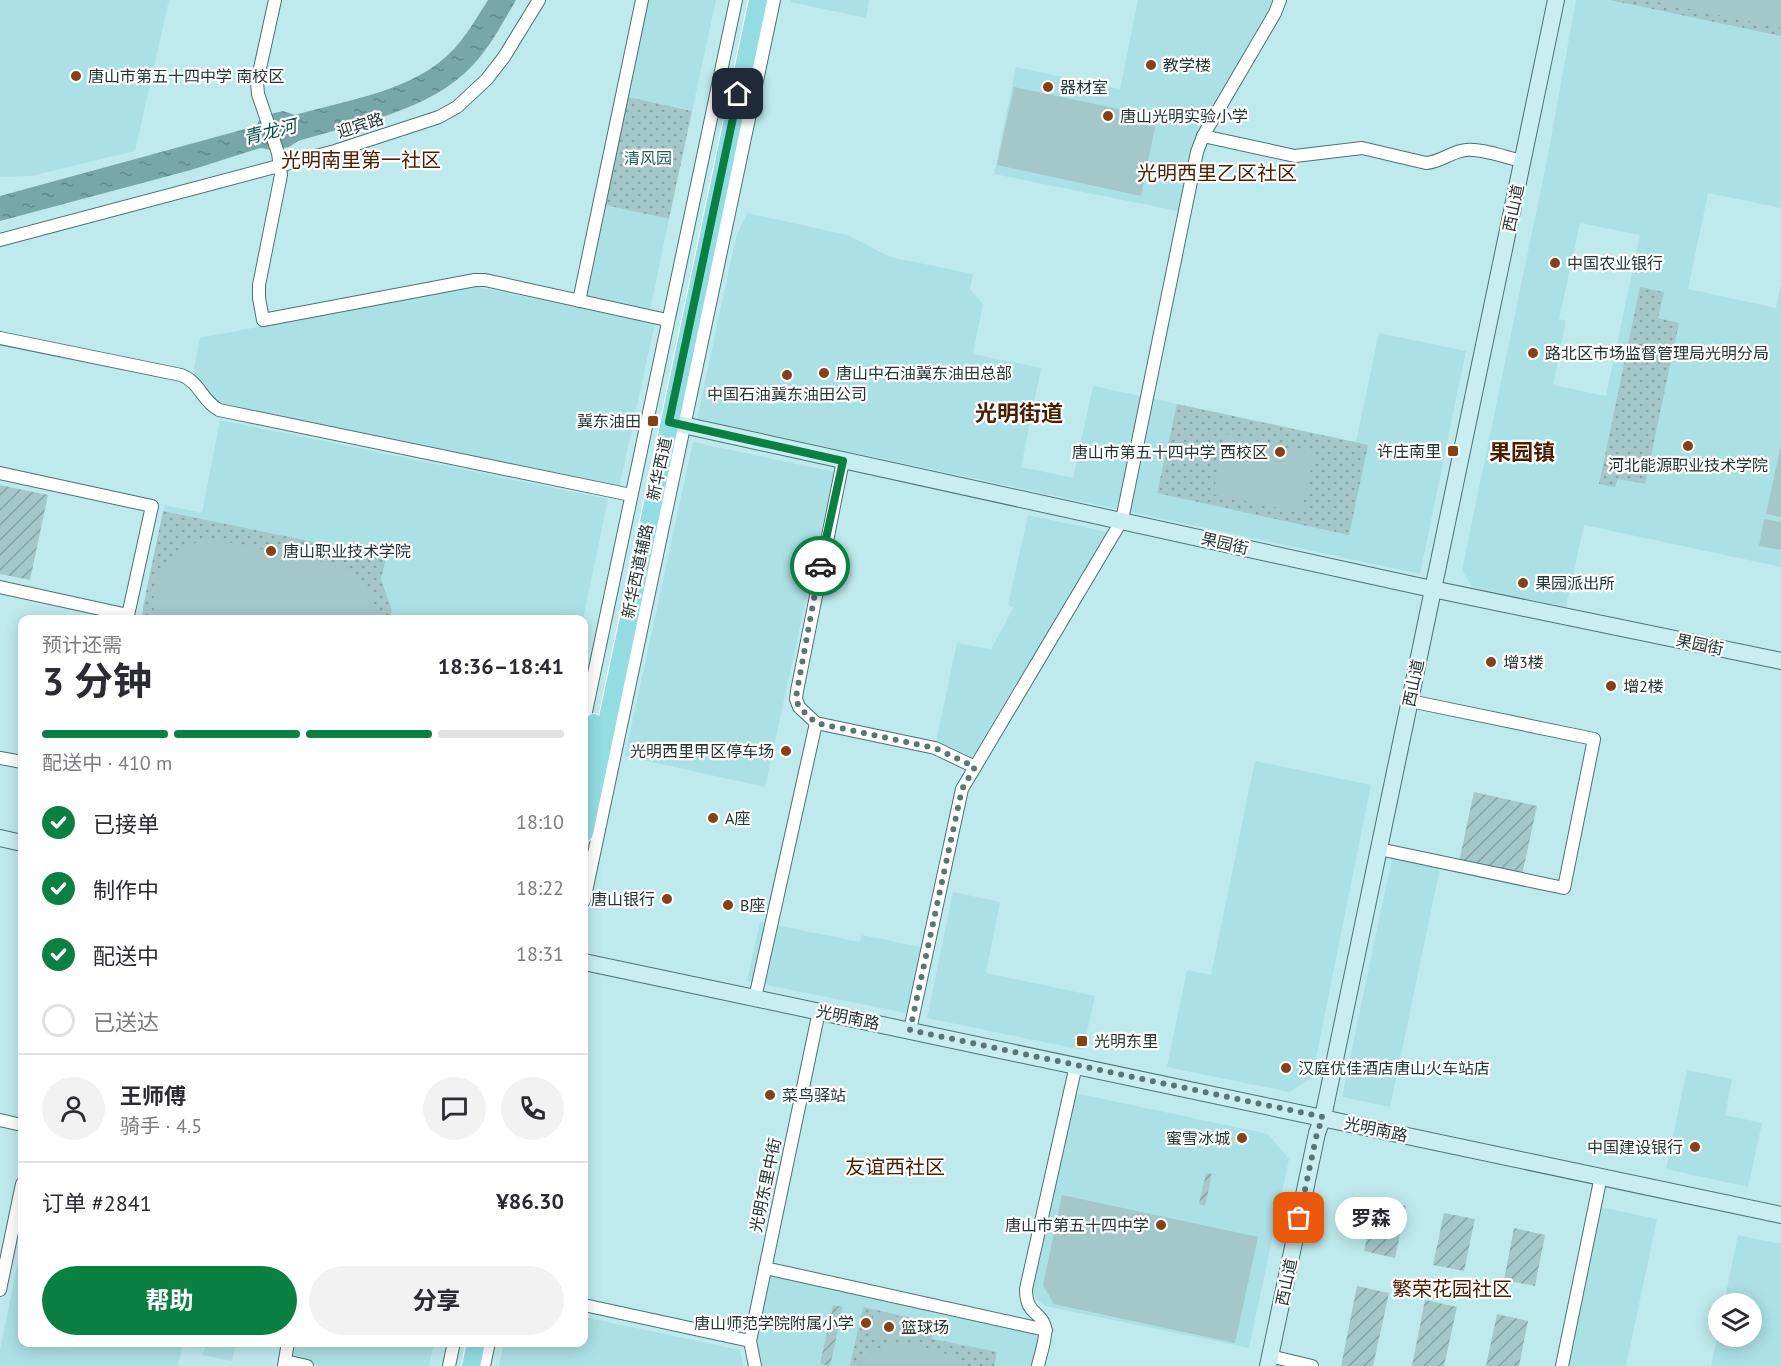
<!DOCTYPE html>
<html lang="zh">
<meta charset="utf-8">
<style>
body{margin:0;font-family:"PT Sans","Noto Sans SC",sans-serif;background:#f2f2f3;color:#2b2b33;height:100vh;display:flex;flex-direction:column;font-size:22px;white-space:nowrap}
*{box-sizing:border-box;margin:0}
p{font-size:20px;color:#7c7c81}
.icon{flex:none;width:33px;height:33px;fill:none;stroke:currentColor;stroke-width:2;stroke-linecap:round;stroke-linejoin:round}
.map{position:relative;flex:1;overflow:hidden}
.panel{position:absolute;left:18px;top:615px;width:570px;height:732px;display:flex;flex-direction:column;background:#fff;border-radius:12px;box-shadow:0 3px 15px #0003}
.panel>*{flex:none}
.controls{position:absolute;left:1708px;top:1293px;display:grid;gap:12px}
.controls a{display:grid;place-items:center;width:54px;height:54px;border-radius:50%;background:#fff;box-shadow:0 3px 15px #0003;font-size:30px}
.pin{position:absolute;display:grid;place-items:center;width:51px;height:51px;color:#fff;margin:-26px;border-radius:12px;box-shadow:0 3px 9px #0006}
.courier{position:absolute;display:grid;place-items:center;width:60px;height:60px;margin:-30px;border:4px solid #0b8043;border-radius:50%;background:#fff;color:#222;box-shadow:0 2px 8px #0007}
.bubble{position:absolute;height:42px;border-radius:21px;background:#fff;box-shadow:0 3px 15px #0003;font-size:20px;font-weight:700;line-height:42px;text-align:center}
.headline em{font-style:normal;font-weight:700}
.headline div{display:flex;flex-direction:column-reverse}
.headline{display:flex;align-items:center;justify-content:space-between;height:102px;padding:0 24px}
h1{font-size:39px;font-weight:700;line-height:45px}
.bar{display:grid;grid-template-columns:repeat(4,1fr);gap:9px 6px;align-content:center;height:72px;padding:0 24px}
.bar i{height:8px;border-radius:4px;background:#e1e1e2}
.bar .on{background:#0b8043}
.bar p{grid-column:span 4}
.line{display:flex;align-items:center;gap:15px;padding:0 24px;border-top:2px solid #e1e1e2}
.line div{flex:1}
.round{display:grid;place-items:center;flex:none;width:63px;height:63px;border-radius:32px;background:#f2f2f3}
ol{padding:0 24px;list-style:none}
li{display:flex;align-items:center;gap:18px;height:66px}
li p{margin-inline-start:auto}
li .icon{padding:6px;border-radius:50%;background:#0b8043;color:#fff;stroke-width:4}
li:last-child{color:#7c7c81}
li i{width:33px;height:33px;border:3px solid #e1e1e2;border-radius:50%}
.primary-button{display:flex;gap:12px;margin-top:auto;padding:12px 24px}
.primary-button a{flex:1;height:69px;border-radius:36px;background:#0b8043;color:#fff;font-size:24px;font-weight:700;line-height:69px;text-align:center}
.primary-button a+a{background:#f2f2f3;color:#2b2b33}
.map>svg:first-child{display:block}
.built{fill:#abe0e4;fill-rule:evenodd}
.grass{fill:url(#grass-dots)}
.garden{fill:url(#garden-furrows)}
.pitch{fill:#a4c7c9}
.water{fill:url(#water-ripples)}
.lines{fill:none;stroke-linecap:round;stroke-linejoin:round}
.street-casing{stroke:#4a7275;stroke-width:14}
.secondary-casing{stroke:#4a7275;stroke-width:18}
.primary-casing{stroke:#fff;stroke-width:20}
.street{stroke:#fff;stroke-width:12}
.secondary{stroke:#c9eef1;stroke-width:16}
.primary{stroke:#93dde2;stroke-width:18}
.done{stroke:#5a7477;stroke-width:6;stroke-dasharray:0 10.8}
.route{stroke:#0b8043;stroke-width:8}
.poi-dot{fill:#854117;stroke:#fff;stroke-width:2}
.labels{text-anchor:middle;stroke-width:4.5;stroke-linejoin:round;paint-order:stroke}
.poi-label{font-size:16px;fill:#243537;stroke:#fff;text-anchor:start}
.street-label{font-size:16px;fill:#243537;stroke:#fff}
.park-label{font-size:16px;fill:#1e5e63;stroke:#fff}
.water-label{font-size:18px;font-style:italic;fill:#0a5155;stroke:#fff}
.quarter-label{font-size:20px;fill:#4b1d00;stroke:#fff}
.district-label{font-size:22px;font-weight:bold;fill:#4b1d00;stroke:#fff}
</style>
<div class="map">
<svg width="1781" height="1366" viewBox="0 0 1781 1366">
<defs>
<pattern id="grass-dots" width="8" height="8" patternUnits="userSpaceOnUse" patternTransform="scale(1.5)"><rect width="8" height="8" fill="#a4c7c9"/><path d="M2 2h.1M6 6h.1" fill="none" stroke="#85a2a4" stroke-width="1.8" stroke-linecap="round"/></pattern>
<pattern id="garden-furrows" width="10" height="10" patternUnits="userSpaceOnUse" patternTransform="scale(1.5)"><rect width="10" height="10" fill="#a4c7c9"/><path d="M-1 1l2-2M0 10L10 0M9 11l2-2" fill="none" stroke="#85a2a4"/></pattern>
<pattern id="water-ripples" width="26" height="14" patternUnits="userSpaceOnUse" patternTransform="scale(1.5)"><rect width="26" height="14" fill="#78a7aa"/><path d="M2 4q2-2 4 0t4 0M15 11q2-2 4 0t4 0" fill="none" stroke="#62898b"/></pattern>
</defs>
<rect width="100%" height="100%" fill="#bfeaed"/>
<g class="built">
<polygon points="0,0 169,0 135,151 31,176 0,177"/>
<polygon points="648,0 716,0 692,111 628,97"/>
<polygon points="791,0 869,0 866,18 791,2"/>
<polygon points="1138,0 1273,0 1194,143 1189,156 1178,211 994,174 1016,67 1120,89"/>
<path d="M1576,0H1781V208L1708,193L1688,289L1776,308L1781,284V567L1584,525L1566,607L1472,587L1462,570L1547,160ZM1580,223L1640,235L1606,396L1553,385L1566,321L1559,319Z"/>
<polygon points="605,205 669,219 650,310 585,297"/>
<polygon points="747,213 847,235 890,257 973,274 970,289 983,304 973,354 1041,368 1021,467 1073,478 1093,386 1356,442 1379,333 1466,351 1420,574 697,419 736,237"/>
<polygon points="471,286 655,323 619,488 217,404 192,379 200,338"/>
<polygon points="220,420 608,499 583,619 141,620 165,505 202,513"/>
<polygon points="693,442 834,472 765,787 625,756"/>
<polygon points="1028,515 1107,532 971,759 936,742 957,643 991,649 1014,607 1008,605"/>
<polygon points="1255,761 1371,785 1312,1078 1289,1092 1167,1067 1187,970 1211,975"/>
<polygon points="1392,858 1440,868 1390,1107 1342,1097"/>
<polygon points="953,892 1000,902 986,973 1095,996 1083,1050 927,1018"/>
<polygon points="760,922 860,942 862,935 921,947 906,1013 747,981"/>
<polygon points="1687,1070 1732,1079 1725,1115 1762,1123 1748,1187 1666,1169"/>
<polygon points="1075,1093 1268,1134 1289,1159 1249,1348 1045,1306 1036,1299 1033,1290"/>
<polygon points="1600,1207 1657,1219 1626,1366 1566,1366"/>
<polygon points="1738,1235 1781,1244 1781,1366 1711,1366 1719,1327 1719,1336 1752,1336 1752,1304 1724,1303"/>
<polygon points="19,1257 22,1258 22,1342 183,1343 178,1366 0,1366 0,1350"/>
<polygon points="770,1275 1040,1335 1033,1366 760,1366 756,1342"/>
<polygon points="584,1317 740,1350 743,1366 499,1366 504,1343 584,1342"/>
<polygon points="206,1343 236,1343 232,1361 203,1355"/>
<polygon points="295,1343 434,1343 429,1366 321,1366 292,1360"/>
</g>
<g class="grass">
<polygon points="1610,0 1781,0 1781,36"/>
<polygon points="628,97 692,111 669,219 605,205"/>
<polygon points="1640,287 1664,292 1658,318 1679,323 1645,484 1618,479 1615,487 1599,484"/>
<polygon points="1177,404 1368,445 1349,535 1157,493"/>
<polygon points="163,511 386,557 381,579 391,608 392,619 143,620 143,607"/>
<polygon points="863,1307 935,1323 932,1339 997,1352 994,1366 850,1366"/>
</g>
<g class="garden">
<polygon points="0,485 48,495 30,580 0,574"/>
<polygon points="1474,792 1537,806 1522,875 1459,862"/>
<polygon points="1206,1173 1212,1174 1205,1206 1199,1204"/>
<polygon points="1375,1200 1406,1206 1395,1258 1364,1251"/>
<polygon points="1444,1213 1475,1219 1464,1271 1433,1265"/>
<polygon points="1514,1228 1545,1235 1535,1286 1504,1280"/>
<polygon points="1357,1286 1389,1293 1373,1366 1341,1366"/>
<polygon points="1425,1300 1457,1307 1444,1366 1412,1366"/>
<polygon points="833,1305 843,1307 830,1366 820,1364"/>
<polygon points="1497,1314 1528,1321 1519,1366 1486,1366"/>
</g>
<g class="pitch">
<polygon points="1646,0 1781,0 1781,28"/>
<polygon points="1014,87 1157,117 1141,196 997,165"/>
<polygon points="1226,434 1314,454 1301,513 1213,494"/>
<polygon points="1781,445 1781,517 1766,514"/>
<polygon points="1764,519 1781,522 1781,550 1759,546"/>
<path d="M205,541H222L339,565C363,575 375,595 377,619H155C149,582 165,546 205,541Z"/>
<polygon points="1062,1195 1258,1237 1235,1343 1054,1304 1043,1285"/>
<polygon points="874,1312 909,1319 904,1341 869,1334"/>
<path d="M891,1343C912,1343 949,1350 963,1366H859L874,1350Z"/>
</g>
<path class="water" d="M488,0H516C503,22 491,46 473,65C429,112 357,123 298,141L289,147L272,150L260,148L191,170L0,221V196L256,126L262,116L283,111L295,115C347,100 415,91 454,49C467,35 477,17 488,0Z"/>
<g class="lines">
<g class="street-casing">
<g id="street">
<polyline points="275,0 257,82 258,94 278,153 281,175 259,285 259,298 263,320 475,280 485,280 667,320"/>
<path d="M1203,136L1295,156L1362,148L1426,163C1441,162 1452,151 1466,150C1481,148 1507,158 1522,161"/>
<polyline points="0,240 335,151 439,117 457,107 487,79 504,57 539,0"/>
<polyline points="579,301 642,0"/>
<path d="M0,338L181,375C200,382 201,400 219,410L631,495"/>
<polyline points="843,461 797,691 796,699 799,707 816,723 935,748 975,767"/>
<polyline points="0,473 152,506 127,620"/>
<polyline points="0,587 128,615"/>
<polyline points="584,721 736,0"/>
<polyline points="0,758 22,762"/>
<polyline points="1379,849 1564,888 1594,739 1410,701"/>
<polyline points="584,901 774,0"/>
<polyline points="755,998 816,723"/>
<polyline points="910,1030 962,789 1122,520 1197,152 1203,136 1275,13 1280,0"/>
<polyline points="0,1120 22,1125"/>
<polyline points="765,1268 1046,1330"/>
<polyline points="0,1290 22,1184"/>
<polyline points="584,1305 750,1341"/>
<polyline points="1270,1356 1312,1366"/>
<polyline points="285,1361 307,1366"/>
<polyline points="284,1366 288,1342"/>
<polyline points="449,1366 454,1342"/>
<polyline points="484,1366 489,1342"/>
<polyline points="755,1366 750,1341 819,1011"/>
<path d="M1038,1366C1040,1355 1047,1338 1045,1327C1041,1310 1026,1316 1026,1289L1076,1065"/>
<polyline points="1562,1366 1601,1176"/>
</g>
</g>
<g class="secondary-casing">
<g id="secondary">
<polyline points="669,422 1418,586 1781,661"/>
<polyline points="0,838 22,843"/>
<polyline points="584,962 1781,1215"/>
<polyline points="1268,1366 1317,1133 1323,1117 1556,0"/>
</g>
</g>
<g class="primary-casing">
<g id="primary">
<polyline points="584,770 594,723"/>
<polyline points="584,833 758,0"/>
<polyline points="471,1366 476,1342"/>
</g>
</g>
<use href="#street" class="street"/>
<use href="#secondary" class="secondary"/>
<use href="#primary" class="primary"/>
</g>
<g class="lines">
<polyline class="done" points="820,566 797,691 796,699 799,707 816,723 935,748 975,767 962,789 910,1030 1323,1117 1317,1133 1299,1218"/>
<polyline class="route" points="738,94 669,422 843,461 820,566"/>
</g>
<g class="poi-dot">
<circle cx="1151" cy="65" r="6"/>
<circle cx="76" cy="76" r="6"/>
<circle cx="1048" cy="87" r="6"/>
<circle cx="1108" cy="116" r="6"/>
<circle cx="1555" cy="263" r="6"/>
<circle cx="1533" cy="353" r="6"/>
<circle cx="824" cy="373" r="6"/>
<circle cx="787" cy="375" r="6"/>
<rect x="647" y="415" width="12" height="12" rx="3"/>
<circle cx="1688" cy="446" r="6"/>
<rect x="1447" y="445" width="12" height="12" rx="3"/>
<circle cx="1280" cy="452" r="6"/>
<circle cx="271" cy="551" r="6"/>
<circle cx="1523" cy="583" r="6"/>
<circle cx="1491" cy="662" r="6"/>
<circle cx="1611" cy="686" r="6"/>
<circle cx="786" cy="751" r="6"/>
<circle cx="713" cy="818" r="6"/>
<circle cx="667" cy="899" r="6"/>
<circle cx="728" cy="905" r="6"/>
<rect x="1076" y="1035" width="12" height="12" rx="3"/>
<circle cx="1286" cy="1068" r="6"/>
<circle cx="770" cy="1095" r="6"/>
<circle cx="1242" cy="1138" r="6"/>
<circle cx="1695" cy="1147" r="6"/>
<circle cx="1161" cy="1225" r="6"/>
<circle cx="866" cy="1323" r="6"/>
<circle cx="889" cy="1327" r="6"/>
</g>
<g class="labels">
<g class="poi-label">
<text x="1163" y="71">教学楼</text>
<text x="88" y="82">唐山市第五十四中学 南校区</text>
<text x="1060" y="93">器材室</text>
<text x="1120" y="122">唐山光明实验小学</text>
<text x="1567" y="269">中国农业银行</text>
<text x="1545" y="359">路北区市场监督管理局光明分局</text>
<text x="836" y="379">唐山中石油冀东油田总部</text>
<text x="787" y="400" text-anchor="middle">中国石油冀东油田公司</text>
<text x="641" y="427" text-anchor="end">冀东油田</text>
<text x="1441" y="457" text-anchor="end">许庄南里</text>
<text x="1268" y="458" text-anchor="end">唐山市第五十四中学 西校区</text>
<text x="1688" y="471" text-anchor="middle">河北能源职业技术学院</text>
<text x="283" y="557">唐山职业技术学院</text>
<text x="1535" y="589">果园派出所</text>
<text x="1503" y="668">增3楼</text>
<text x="1623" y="692">增2楼</text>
<text x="774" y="757" text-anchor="end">光明西里甲区停车场</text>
<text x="725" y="824">A座</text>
<text x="655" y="905" text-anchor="end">唐山银行</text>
<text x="740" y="911">B座</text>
<text x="1094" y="1047">光明东里</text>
<text x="1298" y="1074">汉庭优佳酒店唐山火车站店</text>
<text x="782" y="1101">菜鸟驿站</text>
<text x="1230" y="1144" text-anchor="end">蜜雪冰城</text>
<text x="1683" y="1153" text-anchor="end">中国建设银行</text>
<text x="1149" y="1231" text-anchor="end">唐山市第五十四中学</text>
<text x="854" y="1329" text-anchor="end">唐山师范学院附属小学</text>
<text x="901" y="1333">篮球场</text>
</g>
<g class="street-label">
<text transform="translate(360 125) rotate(-18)" y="6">迎宾路</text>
<text transform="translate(1513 208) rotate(-78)" y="6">西山道</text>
<text transform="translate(659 469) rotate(-78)" y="6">新华西道</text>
<text transform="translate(1225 543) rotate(13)" y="6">果园街</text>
<text transform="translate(637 571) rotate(-78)" y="6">新华西道辅路</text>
<text transform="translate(1700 644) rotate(12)" y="6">果园街</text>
<text transform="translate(1413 683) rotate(-78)" y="6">西山道</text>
<text transform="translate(848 1017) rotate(12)" y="6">光明南路</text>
<text transform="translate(1376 1129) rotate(12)" y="6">光明南路</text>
<text transform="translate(765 1185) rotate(-78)" y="6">光明东里中街</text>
<text transform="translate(1286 1282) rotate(-78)" y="6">西山道</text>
</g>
<g class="park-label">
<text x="648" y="164">清风园</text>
</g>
<g class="water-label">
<text transform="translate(270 132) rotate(-14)" y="6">青龙河</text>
</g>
<g class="quarter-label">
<text x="361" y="167">光明南里第一社区</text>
<text x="1217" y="180">光明西里乙区社区</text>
<text x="895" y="1174">友谊西社区</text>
<text x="1452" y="1296">繁荣花园社区</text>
</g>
<g class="district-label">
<text x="1019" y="421">光明街道</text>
<text x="1522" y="460">果园镇</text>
</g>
</g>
</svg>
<div class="controls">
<a><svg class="icon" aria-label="layers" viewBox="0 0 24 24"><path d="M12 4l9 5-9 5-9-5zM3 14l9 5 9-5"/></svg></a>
</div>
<div class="pin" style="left:1299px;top:1218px;background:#ea580c"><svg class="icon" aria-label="bag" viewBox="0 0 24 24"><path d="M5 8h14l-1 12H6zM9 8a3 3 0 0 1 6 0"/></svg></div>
<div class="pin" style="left:738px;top:94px;background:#1f2937"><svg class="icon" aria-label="home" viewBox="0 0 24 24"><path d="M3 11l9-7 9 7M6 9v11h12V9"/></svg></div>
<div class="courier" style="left:820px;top:566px"><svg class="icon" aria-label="car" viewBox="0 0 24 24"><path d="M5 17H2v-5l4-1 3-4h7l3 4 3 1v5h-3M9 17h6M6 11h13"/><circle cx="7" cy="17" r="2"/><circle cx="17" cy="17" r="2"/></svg></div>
<div class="bubble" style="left:1335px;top:1197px;width:72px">罗森</div>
<section class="panel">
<div class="headline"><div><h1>3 分钟</h1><p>预计还需</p></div><em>18:36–18:41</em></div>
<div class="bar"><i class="on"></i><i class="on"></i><i class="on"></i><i></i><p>配送中 · 410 m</p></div>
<ol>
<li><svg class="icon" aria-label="check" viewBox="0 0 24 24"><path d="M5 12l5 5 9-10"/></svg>已接单<p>18:10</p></li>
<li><svg class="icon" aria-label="check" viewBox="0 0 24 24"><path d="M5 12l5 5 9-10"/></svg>制作中<p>18:22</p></li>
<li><svg class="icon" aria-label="check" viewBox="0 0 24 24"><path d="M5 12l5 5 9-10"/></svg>配送中<p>18:31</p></li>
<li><i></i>已送达</li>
</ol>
<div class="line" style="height:108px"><a class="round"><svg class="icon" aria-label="person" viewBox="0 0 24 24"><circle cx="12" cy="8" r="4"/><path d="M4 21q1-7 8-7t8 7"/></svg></a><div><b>王师傅</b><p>骑手 · 4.5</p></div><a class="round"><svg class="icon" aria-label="chat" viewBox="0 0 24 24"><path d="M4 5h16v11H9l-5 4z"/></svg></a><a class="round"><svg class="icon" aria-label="phone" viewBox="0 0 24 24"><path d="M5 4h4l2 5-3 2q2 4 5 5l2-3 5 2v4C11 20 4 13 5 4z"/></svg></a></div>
<div class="line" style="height:78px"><div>订单 #2841</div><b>¥86.30</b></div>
<div class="primary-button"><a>帮助</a><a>分享</a></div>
</section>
</div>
